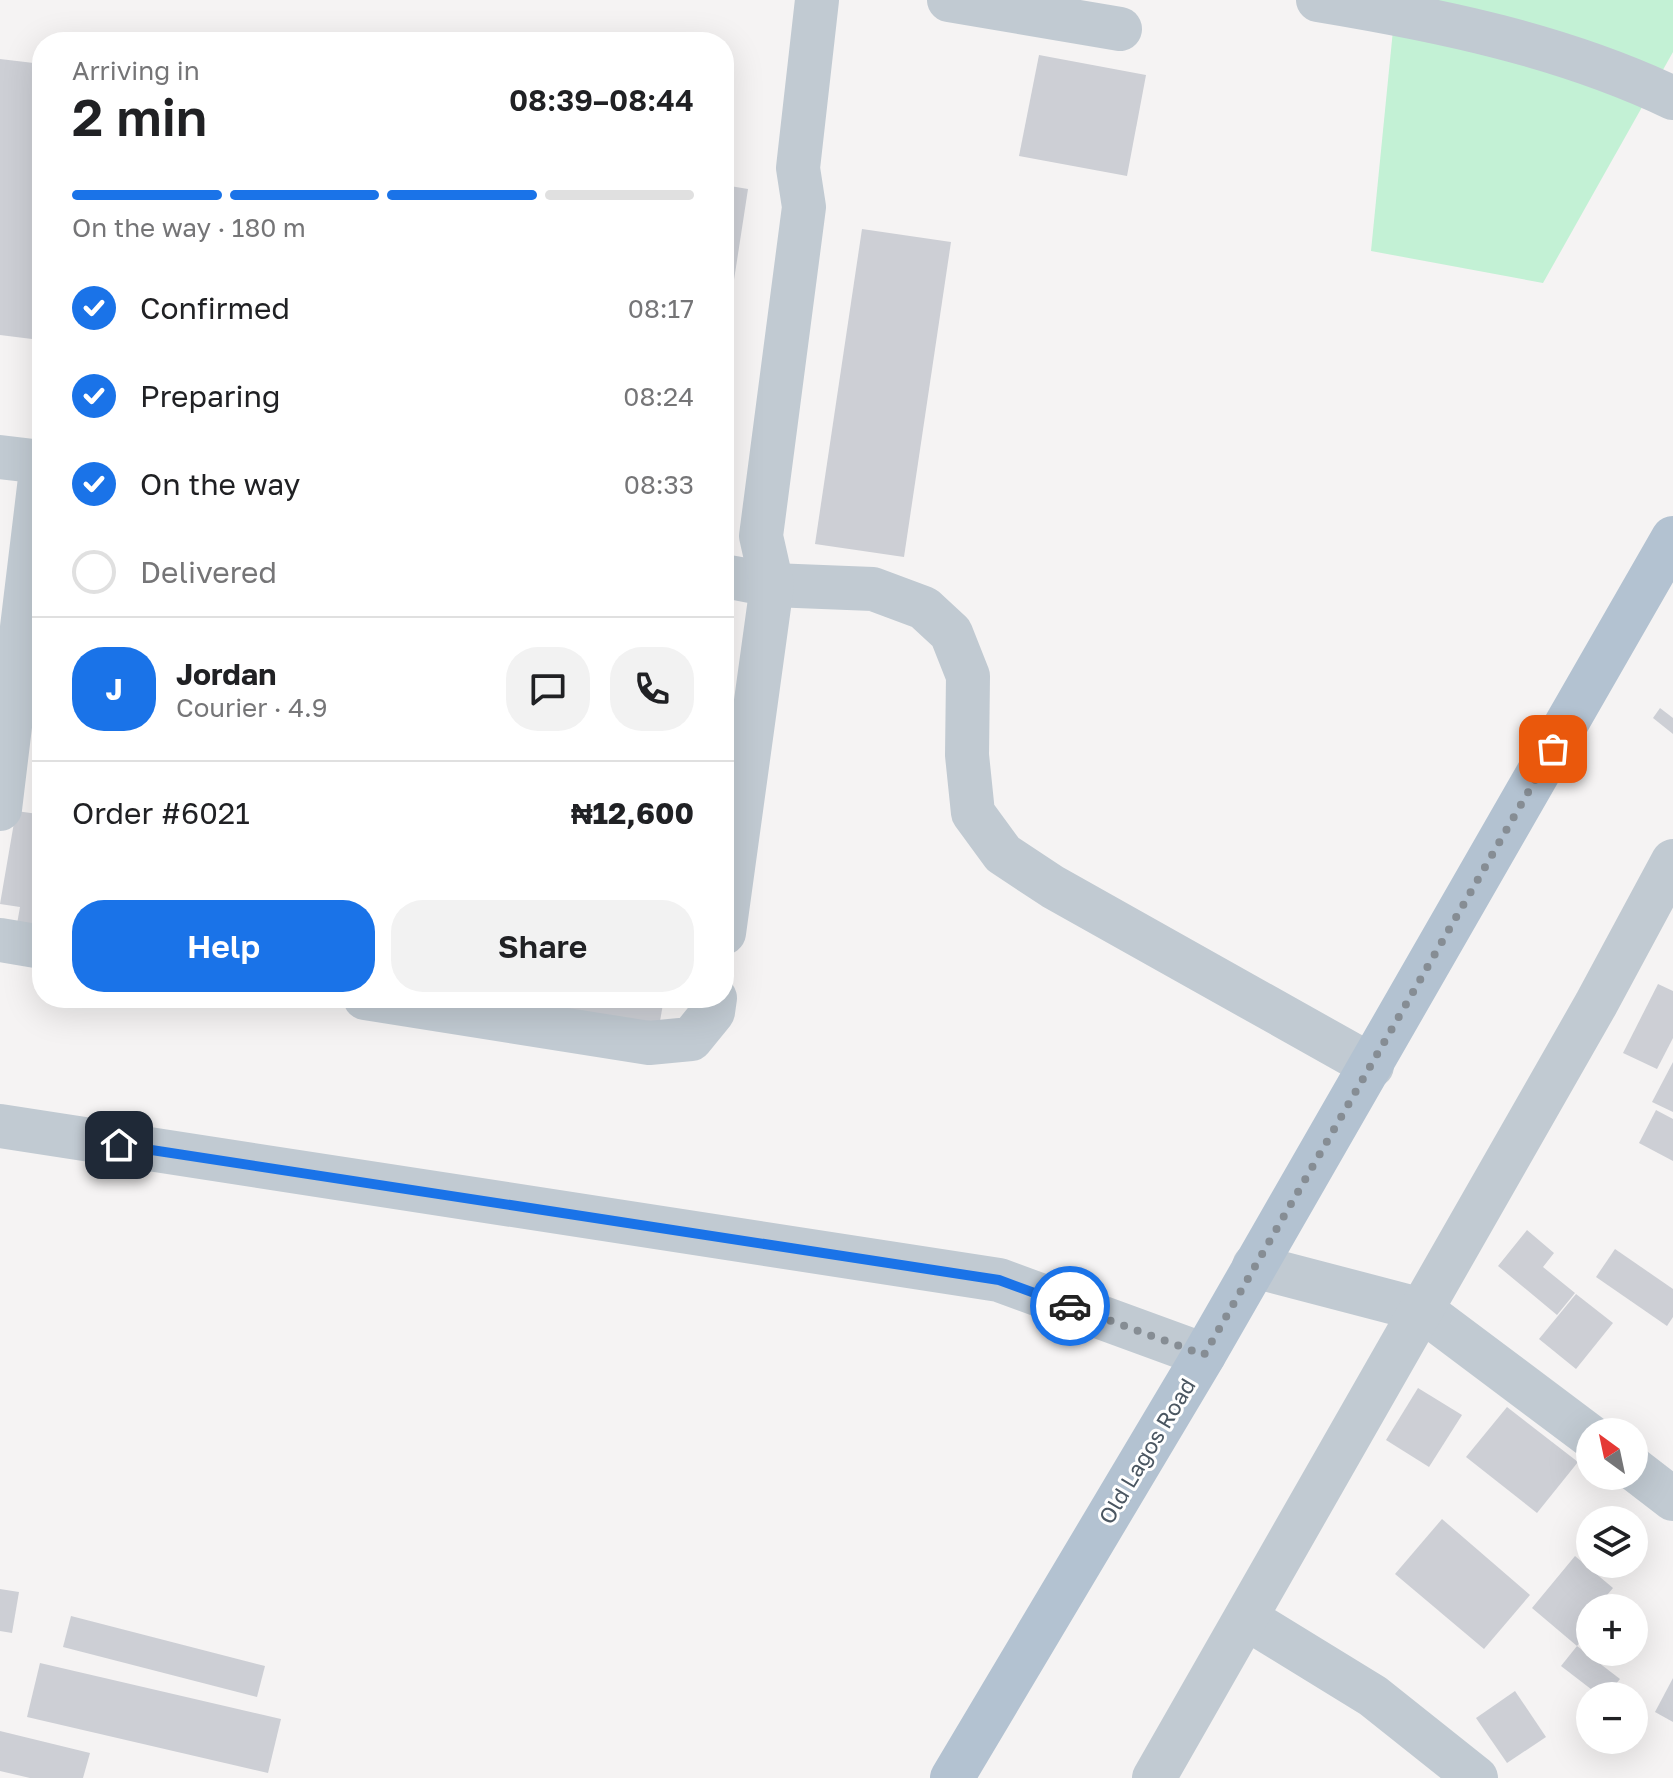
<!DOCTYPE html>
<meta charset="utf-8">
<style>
body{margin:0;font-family:"Golos Text",sans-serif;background:#f2f2f2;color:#202124;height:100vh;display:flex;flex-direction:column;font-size:30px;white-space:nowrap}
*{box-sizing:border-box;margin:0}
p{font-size:26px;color:#757577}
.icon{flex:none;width:44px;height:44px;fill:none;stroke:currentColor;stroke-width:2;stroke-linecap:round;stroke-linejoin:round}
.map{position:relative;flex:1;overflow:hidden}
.details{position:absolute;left:32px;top:32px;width:702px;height:976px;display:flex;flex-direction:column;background:#fff;border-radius:32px;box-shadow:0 8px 32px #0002}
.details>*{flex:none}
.needle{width:52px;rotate:327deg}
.buttons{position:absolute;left:1576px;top:1418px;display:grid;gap:16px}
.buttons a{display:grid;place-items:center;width:72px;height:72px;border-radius:50%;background:#fff;box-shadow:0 8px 32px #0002;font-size:40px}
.pin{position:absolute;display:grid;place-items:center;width:68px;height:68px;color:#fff;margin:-34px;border-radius:16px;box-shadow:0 4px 12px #0006}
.courier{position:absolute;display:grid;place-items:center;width:80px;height:80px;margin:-40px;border:6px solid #1a73e8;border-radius:50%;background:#fff;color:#222;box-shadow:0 2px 10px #0007}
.headline em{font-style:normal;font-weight:600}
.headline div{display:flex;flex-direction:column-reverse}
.headline{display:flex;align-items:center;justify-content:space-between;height:136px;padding:0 40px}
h1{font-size:52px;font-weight:600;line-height:60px}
.bar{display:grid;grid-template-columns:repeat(4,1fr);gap:12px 8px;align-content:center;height:96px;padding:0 40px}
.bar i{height:10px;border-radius:6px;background:#e0e0e0}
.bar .active{background:#1a73e8}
.bar p{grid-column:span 4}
.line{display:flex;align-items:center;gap:20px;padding:0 40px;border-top:2px solid #e0e0e0}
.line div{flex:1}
.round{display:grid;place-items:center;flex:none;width:84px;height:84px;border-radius:32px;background:#f2f2f2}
ol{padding:0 40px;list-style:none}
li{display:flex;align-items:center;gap:24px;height:88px}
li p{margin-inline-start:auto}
li .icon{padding:8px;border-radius:50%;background:#1a73e8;color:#fff;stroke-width:4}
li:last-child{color:#757577}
li i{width:44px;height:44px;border:4px solid #e0e0e0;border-radius:50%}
.primary-button{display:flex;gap:16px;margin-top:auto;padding:16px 40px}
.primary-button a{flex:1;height:92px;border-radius:32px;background:#1a73e8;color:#fff;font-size:32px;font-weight:600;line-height:92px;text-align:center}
.primary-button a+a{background:#f2f2f2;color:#202124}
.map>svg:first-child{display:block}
.green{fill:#c3f1d5}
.building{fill:#cdcfd5}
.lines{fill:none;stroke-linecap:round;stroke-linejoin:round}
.minor{stroke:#c1cad2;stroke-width:44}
.major{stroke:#b3c2d1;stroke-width:44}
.done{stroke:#868d94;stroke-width:8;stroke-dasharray:0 14.4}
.route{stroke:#1a73e8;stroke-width:10}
.labels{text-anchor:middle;stroke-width:6;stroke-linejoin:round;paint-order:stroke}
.street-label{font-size:22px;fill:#4a5661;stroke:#fff}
</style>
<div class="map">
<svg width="1673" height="1778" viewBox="0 0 1673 1778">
<rect width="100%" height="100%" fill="#f5f3f3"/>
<polygon class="green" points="1396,0 1673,0 1673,52 1543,283 1371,251"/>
<g class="building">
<polygon points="1039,55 1146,75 1127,176 1019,156"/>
<polygon points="0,59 42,64 42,265 32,339 0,335"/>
<polygon points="724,185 748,189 726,332 724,332"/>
<polygon points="862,229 951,242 904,557 815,544"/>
<polygon points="1660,708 1673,718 1673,734 1653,718"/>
<polygon points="40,800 42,800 42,928 17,924 20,907 0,904 16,811 38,814"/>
<polygon points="1658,984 1673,991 1673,1038 1657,1069 1623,1053"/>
<polygon points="490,998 664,998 659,1027"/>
<polygon points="1673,1062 1673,1112 1652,1102"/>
<polygon points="1656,1110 1673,1119 1673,1161 1639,1143"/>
<polygon points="1527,1230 1554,1253 1543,1267 1575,1293 1557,1315 1498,1266"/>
<polygon points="1615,1249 1673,1289 1673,1317 1667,1326 1596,1277"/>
<polygon points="1576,1294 1613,1323 1576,1369 1539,1339"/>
<polygon points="1418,1388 1462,1415 1429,1467 1386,1440"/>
<polygon points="1507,1407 1578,1462 1537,1513 1466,1457"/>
<polygon points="1442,1519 1530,1595 1484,1649 1395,1574"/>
<polygon points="1575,1556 1613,1588 1596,1608 1590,1608 1590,1630 1577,1646 1532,1608"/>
<polygon points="0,1589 19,1592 12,1633 0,1631"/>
<polygon points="71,1616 265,1666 257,1697 63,1647"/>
<polygon points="1577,1646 1620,1679 1606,1696 1600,1696 1561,1666"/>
<polygon points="40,1663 281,1719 268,1773 27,1717"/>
<polygon points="1673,1678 1673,1722 1655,1712"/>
<polygon points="1515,1691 1546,1737 1507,1763 1476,1718"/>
<polygon points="0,1731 90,1753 83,1778 30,1778 0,1771"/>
</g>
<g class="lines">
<g class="minor">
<polyline points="949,0 1120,29"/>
<path d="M1318,0C1439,20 1561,45 1673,98"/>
<polyline points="0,457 42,462"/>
<polyline points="724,576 772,585 873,589 924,608 951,633 968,676 967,755 973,813 1003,854 1053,887 1372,1066"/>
<polyline points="0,809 42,462"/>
<polyline points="724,933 772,585 761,536 804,207 798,168 817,0"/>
<polyline points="0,940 42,947"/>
<polyline points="365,998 649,1043 691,1039 713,1012 715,998"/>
<polyline points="0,1126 999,1280 1204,1355"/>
<polyline points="1254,1266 1422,1310 1590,1436"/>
<polyline points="1634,1469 1673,1499"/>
<polyline points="1246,1618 1373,1696 1476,1778"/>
<polyline points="1154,1778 1596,1004 1673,861"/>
</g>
<polyline class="major" points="952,1778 1204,1355 1673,538"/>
</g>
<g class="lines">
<polyline class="done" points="1070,1306 1204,1355 1553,749"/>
<polyline class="route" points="119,1145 999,1280 1070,1306"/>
</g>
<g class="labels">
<g class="street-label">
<text transform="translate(1147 1451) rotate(-59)" y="8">Old Lagos Road</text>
</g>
</g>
</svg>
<div class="buttons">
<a><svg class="needle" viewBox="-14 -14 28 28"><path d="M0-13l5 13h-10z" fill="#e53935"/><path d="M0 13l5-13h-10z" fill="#757577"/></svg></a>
<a><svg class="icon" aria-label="layers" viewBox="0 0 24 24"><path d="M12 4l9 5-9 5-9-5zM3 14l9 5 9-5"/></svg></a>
<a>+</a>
<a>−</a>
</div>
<div class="pin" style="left:1553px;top:749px;background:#ea580c"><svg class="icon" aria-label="bag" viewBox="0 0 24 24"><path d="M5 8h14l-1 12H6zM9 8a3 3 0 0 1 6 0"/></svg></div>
<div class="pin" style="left:119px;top:1145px;background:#1f2937"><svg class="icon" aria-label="home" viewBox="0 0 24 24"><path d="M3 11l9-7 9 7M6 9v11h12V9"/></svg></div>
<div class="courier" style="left:1070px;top:1306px"><svg class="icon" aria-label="car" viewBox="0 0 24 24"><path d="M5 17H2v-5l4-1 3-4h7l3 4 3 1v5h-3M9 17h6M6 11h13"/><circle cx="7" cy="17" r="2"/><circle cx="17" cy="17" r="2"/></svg></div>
<section class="details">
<div class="headline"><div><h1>2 min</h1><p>Arriving in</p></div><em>08:39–08:44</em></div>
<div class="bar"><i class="active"></i><i class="active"></i><i class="active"></i><i></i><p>On the way · 180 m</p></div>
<ol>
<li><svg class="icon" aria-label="check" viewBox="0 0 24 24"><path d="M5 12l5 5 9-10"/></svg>Confirmed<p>08:17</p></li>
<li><svg class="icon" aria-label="check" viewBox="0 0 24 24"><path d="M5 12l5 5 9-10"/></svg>Preparing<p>08:24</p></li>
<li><svg class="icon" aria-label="check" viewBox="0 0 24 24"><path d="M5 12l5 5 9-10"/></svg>On the way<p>08:33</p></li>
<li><i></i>Delivered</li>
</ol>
<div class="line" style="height:144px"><b class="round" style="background:#1a73e8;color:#fff">J</b><div><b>Jordan</b><p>Courier · 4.9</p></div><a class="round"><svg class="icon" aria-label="chat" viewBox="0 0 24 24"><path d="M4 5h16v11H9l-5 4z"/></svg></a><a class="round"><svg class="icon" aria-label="phone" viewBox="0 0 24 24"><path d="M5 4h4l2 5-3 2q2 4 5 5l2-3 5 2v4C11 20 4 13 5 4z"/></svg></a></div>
<div class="line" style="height:104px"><div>Order #6021</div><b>₦12,600</b></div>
<div class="primary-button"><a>Help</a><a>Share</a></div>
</section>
</div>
